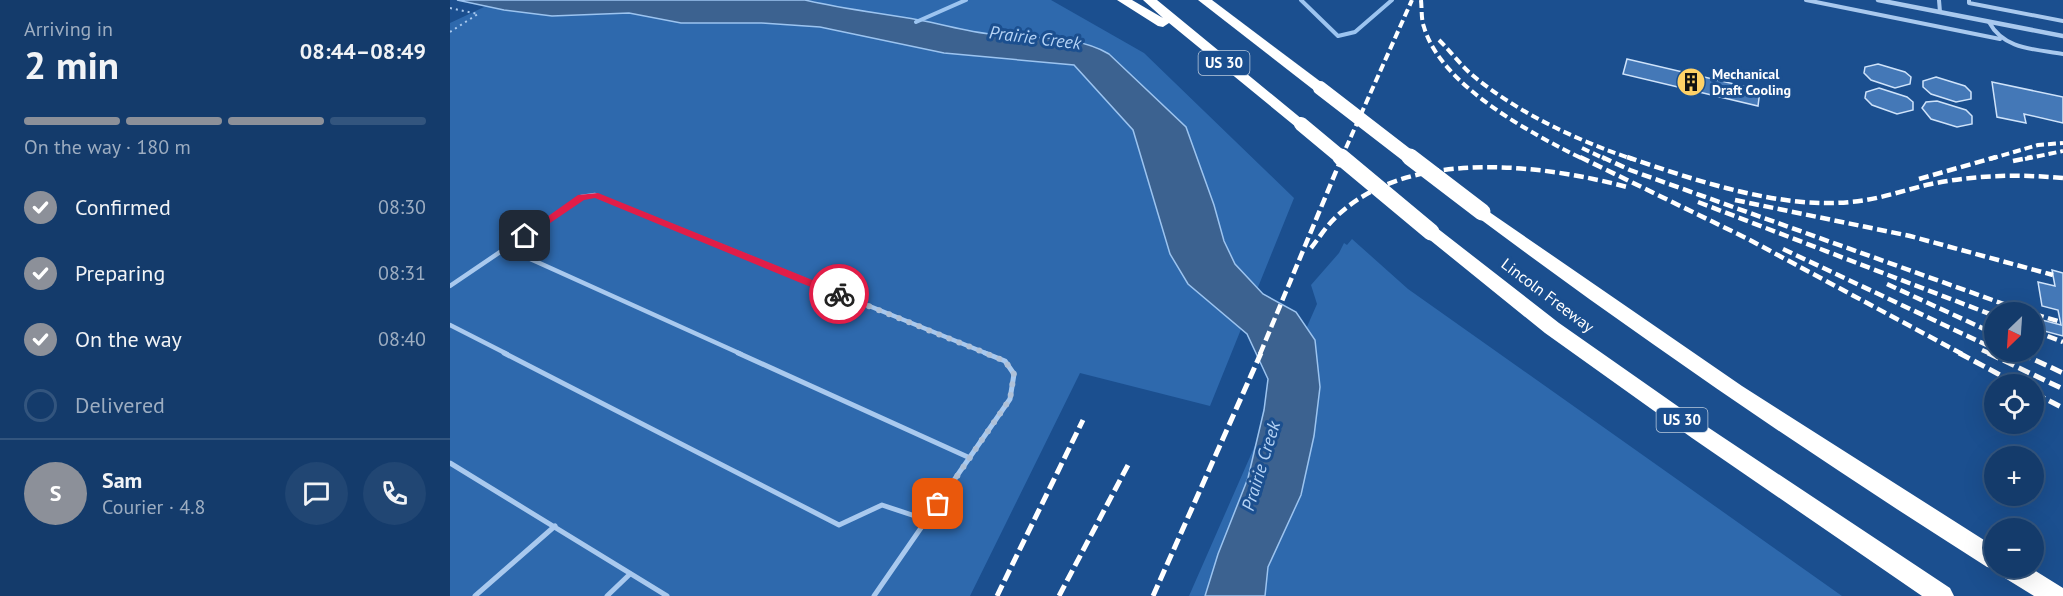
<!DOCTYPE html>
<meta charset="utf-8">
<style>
body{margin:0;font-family:"PT Sans",sans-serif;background:#214673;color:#f1f3f6;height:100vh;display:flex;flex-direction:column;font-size:22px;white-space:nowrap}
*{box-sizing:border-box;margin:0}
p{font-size:20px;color:#9dadc1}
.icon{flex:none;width:33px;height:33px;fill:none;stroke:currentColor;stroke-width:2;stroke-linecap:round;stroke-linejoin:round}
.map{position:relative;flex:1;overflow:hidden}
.panel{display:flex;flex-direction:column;background:#143b6b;width:450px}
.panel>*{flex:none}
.needle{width:39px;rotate:205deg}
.fabs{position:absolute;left:1534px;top:302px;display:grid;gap:12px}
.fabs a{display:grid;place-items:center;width:60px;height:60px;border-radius:50%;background:#143b6b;box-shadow:0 6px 24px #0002,0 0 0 2px #33557e;font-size:30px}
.pin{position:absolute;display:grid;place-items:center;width:51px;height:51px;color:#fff;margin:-26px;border-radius:12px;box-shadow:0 3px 9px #0006}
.courier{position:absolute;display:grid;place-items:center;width:60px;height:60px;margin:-30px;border:4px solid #e11d48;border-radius:50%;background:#fff;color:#222;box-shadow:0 2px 8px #0007}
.head em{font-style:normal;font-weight:700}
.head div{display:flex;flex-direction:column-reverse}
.head{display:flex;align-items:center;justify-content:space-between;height:102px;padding:0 24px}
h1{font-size:39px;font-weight:700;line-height:45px}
.bar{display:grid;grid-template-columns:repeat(4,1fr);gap:9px 6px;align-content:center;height:72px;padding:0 24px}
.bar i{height:8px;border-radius:4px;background:#33557e}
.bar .active{background:#8c9099}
.bar p{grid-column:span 4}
.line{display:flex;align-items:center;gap:15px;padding:0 24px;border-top:2px solid #33557e}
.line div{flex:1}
.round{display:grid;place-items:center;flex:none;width:63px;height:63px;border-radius:32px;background:#214673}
ol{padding:0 24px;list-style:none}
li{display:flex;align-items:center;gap:18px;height:66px}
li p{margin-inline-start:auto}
li .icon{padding:6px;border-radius:50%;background:#8c9099;color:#fff;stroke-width:4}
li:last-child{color:#9dadc1}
li i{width:33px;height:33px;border:3px solid #33557e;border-radius:50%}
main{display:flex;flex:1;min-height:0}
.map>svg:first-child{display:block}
.green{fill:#2e69ad}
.water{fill:#3c6290;stroke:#9cc4f0;stroke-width:1.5}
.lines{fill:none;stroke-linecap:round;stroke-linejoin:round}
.stream{stroke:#9cc4f0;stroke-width:4}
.building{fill:#4478b7;stroke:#cfe3fa;stroke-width:1.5}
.path{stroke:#a9c9ee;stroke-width:2;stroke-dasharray:2 4;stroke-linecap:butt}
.lane-far2{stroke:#a9c9ee;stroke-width:4}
.lane-far1{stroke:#a9c9ee;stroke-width:4.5}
.lane{stroke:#a9c9ee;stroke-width:5}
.street{stroke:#a9c9ee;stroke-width:4.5}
.highway{fill:#fff;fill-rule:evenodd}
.rail-far2{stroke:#fff;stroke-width:4;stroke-dasharray:8 4;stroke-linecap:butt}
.rail-far1{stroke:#fff;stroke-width:4.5;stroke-dasharray:10 4.5;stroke-linecap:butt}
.rail{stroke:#fff;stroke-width:5;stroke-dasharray:12 5;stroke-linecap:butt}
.highway-bridge-far1{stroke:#fff;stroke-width:14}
.highway-bridge{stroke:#fff;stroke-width:17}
.route{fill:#e11d48}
.done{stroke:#afc1d8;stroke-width:6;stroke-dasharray:0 10.8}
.labels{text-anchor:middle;stroke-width:6;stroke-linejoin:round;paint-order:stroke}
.far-poi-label{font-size:14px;font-weight:bold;fill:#fff;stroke:#1b4f8f;text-anchor:start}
.shield{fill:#1b4f8f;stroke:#bbcadd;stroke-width:1.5}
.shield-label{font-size:15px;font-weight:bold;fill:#fff}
.street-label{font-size:16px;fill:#fff;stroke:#1b4f8f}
.water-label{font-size:18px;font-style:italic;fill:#b5d3f5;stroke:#1b4f8f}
</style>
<main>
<section class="panel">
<div class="head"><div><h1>2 min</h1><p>Arriving in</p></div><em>08:44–08:49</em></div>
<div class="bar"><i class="active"></i><i class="active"></i><i class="active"></i><i></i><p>On the way · 180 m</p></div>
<ol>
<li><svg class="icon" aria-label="check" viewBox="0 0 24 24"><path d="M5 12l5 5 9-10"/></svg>Confirmed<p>08:30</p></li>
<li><svg class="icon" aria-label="check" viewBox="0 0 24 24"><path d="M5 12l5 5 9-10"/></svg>Preparing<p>08:31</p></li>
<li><svg class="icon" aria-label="check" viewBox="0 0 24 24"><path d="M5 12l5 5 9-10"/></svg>On the way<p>08:40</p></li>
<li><i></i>Delivered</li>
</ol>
<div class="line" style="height:108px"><b class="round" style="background:#8c9099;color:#fff">S</b><div><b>Sam</b><p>Courier · 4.8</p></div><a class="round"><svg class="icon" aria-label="chat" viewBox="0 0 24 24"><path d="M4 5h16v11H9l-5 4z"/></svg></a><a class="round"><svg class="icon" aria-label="phone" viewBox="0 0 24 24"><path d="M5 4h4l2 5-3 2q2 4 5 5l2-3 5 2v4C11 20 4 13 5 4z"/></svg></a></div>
</section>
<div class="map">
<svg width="1613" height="596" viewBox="0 0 1613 596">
<rect width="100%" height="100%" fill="#1b4f8f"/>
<g class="green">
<polygon points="49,0 601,0 694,53 844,198 760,406 630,373 520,596 0,596 0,23"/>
<polygon points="902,239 958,289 1392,596 739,596 867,304 861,285 889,253 894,243 897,245"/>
</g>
<path class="water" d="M7,0H355C393,9 430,13 469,20C493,24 517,32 542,34C580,39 625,34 659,54L736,127L764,205L774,241L785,264L813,294L846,312L865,340L870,387L864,436L851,495L818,567L815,596H755L768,554L798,478L814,410L818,379L797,334L738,284L720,254L683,130L624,65L494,53L370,27L312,23H231L179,13L102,16L54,10Z"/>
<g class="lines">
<g class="stream">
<polyline points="851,0 888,36 905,32 942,0"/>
<polyline points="466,22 516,0"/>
</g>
</g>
<g class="building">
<polygon points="1177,59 1310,90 1308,106 1173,74"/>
<polygon points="1428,64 1455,72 1461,77 1460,84 1445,88 1421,80 1414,73 1415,67"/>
<polygon points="1486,77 1515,86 1521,92 1521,99 1506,102 1481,94 1473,87 1473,81"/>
<polygon points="1542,82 1613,97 1613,123 1574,114 1576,123 1547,117"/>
<polygon points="1429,88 1457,97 1463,102 1463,110 1447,114 1422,105 1415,98 1416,92"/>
<polygon points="1487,101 1516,110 1522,116 1522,124 1507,127 1481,119 1472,108 1476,102"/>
<polygon points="1602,270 1613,273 1613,336 1594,331 1593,325 1592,320 1611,325 1608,310 1592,306 1588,282 1605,286"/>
</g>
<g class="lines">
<g class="path">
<polyline points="0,8 28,14"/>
<polyline points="0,32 28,14"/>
</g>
<g class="lane-far2">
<polyline points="1356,0 1550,39"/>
<polyline points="1489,0 1490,12"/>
<polyline points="1519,0 1519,3 1613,21"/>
<path d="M1539,22C1554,50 1585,49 1613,54"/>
</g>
<g class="lane-far1">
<polyline points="56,248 291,354"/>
<polyline points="0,286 131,197 145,195 538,354"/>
<polyline points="0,325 57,354"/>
</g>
<g class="lane">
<polyline points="54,353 389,525 432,505 477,520"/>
<polyline points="288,353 520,458"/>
<polyline points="0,463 217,596"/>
<polyline points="25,596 105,526"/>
<polyline points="157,596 180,574"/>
<polyline points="424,596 560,399 564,374 555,361 535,353"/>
</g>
<polyline class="street" points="1428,0 1613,36"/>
<g class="highway">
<polygon points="667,0 682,0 713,18 693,0 707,0 858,124 856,127 846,127 719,23 713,27 708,26"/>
<polygon points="748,0 762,0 875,85 875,91 865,91"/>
<path d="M1032,207L1292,386L1545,547V567H1579L1613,588V596H1584L1550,575L1547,569L1537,567C1362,456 1192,340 1026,216L1024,212Z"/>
<polygon points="981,226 987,228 1109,323 1256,426 1500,588 1504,596 1472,596 1242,438 1095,333 975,236 973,232 975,228"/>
</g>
<g class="rail-far2">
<path d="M971,0C972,9 971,19 974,27C991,86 1082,134 1133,159"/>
<path d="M989,40C1000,51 1010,64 1021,74C1066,112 1126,140 1182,159"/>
<polyline points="1132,148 1155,159"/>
<polyline points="891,159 962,0"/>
<polyline points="1540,159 1588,145 1613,143"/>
<polyline points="1575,159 1613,151"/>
</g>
<g class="rail-far1">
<polyline points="1130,157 1298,239 1512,354"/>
<polyline points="1152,157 1180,170 1576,312"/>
<path d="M1177,157C1244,180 1329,209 1400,202C1428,200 1454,190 1481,184C1525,175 1568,174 1613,178"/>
<polyline points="1563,161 1582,157"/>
<polyline points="1469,179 1546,157"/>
<polyline points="1285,200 1460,236 1603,275"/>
<polyline points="1248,202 1545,316"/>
<path d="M861,248C869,238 877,225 887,216C958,148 1091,164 1177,187"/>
<polyline points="1333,249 1545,349"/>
<polyline points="1437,284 1545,334"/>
<polyline points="1584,314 1611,322"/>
<polyline points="1584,331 1613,342"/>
<polyline points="1532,350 1541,354"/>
<polyline points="1566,351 1573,354"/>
<polyline points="810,354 892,157"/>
</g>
<g class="rail">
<polyline points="1509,353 1567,384"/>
<polyline points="1538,353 1613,389"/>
<polyline points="1570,353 1613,373"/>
<polyline points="1584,393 1613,408"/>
<polyline points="547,596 633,420"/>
<polyline points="609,596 678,465"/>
<polyline points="703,596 811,353"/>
</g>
<g class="highway-bridge-far1">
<polyline points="870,88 962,159"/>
<polyline points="851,124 893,159"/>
</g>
<g class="highway-bridge">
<polyline points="891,157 981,232"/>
<polyline points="960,157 1032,212"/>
</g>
</g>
<polygon class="route" points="148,193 392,292 394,294 385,297 145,198 134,200 78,238 70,236 128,195"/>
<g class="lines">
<polyline class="done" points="389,294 555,361 564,374 560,399 488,504"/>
</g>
<defs>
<g id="building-disc" transform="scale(1.5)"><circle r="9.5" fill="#ffd166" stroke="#1b4f8f"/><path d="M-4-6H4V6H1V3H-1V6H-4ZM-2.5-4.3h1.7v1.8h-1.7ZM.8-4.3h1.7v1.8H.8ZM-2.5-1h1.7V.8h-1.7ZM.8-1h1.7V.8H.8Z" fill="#111"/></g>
</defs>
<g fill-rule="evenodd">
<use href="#building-disc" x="1241" y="82"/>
</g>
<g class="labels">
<g class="far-poi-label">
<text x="1262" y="79">Mechanical<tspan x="1262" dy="16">Draft Cooling</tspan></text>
</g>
<g class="shield">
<rect x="748.5" y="51" width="51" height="24" rx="4.5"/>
<rect x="1206.5" y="408" width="51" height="24" rx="4.5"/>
</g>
<g class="shield-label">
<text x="774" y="68">US 30</text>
<text x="1232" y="425">US 30</text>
</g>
<g class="street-label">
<text transform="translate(1098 295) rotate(37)" y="6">Lincoln Freeway</text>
</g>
<g class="water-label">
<text transform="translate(585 38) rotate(7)" y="6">Prairie Creek</text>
<text transform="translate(811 466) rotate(-73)" y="6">Prairie Creek</text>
</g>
</g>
</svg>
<div class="fabs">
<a><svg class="needle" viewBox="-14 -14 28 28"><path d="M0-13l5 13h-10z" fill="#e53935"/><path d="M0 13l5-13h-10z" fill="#9dadc1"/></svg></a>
<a><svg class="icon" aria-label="locate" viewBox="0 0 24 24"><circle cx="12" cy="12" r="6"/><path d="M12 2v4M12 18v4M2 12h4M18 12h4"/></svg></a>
<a>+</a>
<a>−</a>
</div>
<div class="pin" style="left:488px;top:504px;background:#ea580c"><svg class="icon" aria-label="bag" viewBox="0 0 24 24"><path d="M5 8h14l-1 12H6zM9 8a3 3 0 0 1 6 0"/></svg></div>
<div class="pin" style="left:75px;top:236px;background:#1f2937"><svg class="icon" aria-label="home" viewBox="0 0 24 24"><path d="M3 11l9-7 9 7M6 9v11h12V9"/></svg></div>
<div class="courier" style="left:389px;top:294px"><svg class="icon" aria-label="bike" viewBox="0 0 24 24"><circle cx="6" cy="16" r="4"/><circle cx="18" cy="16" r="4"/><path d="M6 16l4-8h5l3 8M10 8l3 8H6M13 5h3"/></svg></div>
</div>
</main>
